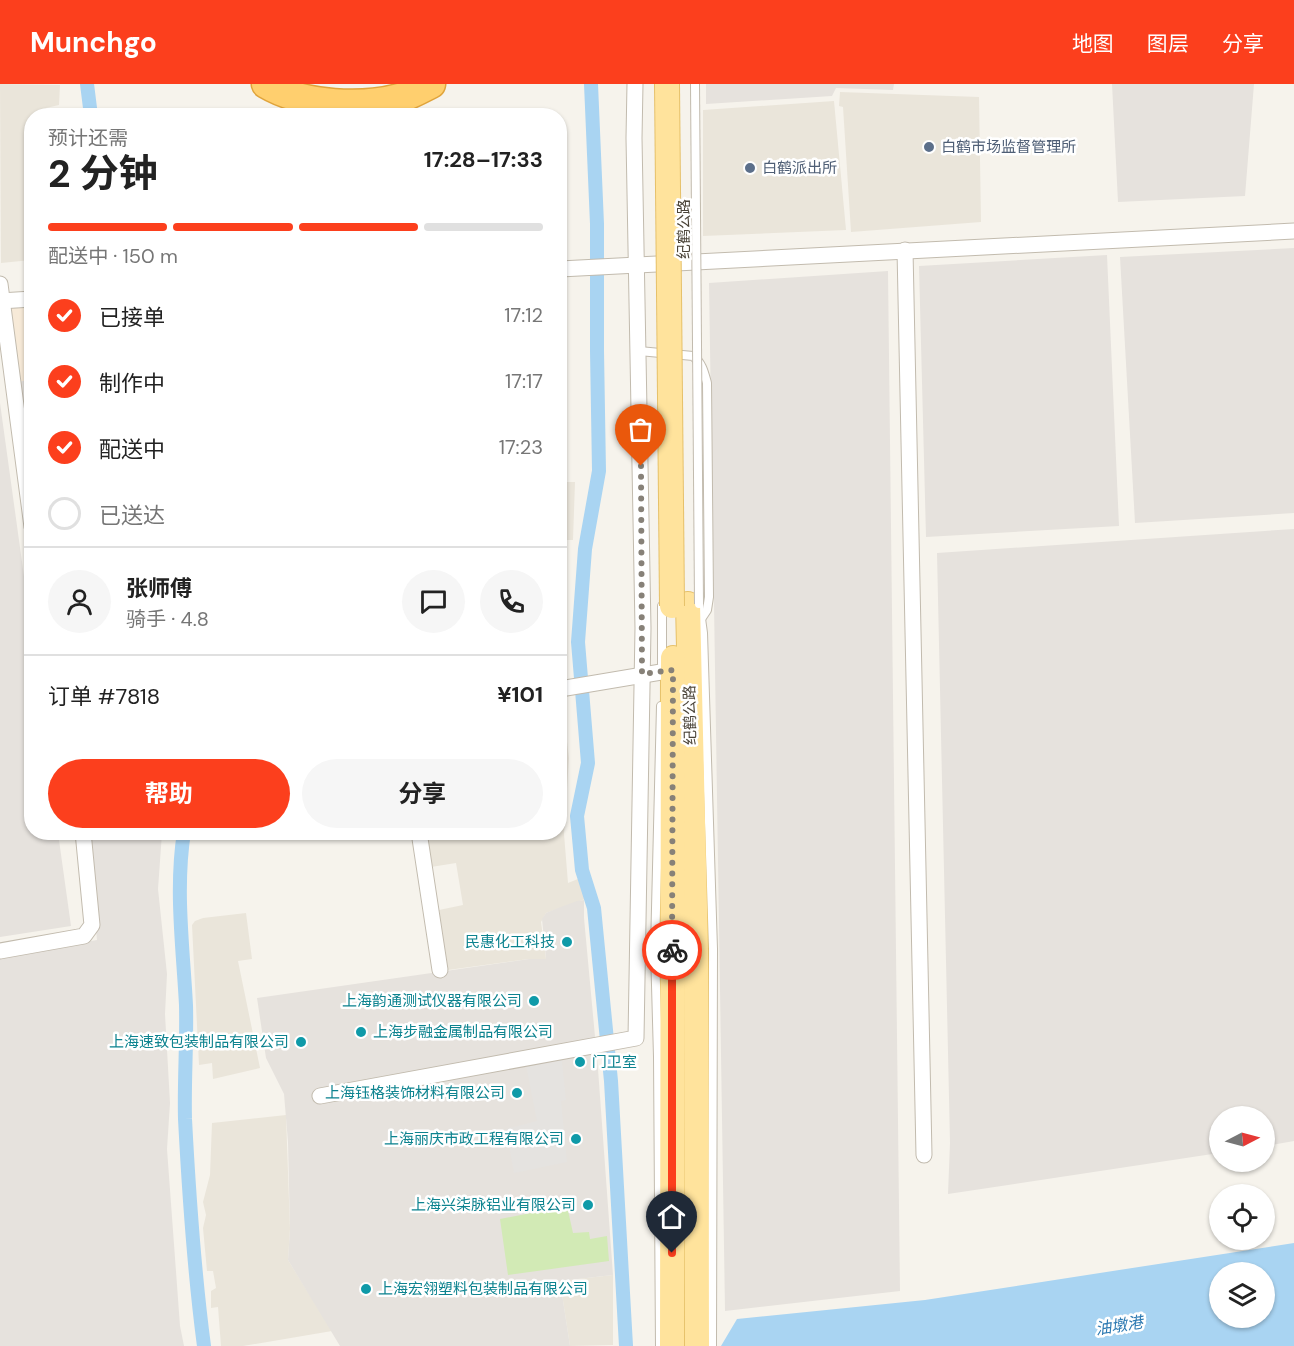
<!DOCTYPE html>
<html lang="zh">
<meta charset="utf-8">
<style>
body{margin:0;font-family:"DM Sans","Noto Sans SC",sans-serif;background:#f6f6f6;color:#222;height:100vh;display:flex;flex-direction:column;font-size:22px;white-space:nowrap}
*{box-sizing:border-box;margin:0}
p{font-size:20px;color:#767676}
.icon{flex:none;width:33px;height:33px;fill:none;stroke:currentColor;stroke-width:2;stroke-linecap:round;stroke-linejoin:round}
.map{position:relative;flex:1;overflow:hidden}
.sheet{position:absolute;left:24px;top:24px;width:543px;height:732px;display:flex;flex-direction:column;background:#fff;border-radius:24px;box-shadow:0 2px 4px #0004}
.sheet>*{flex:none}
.needle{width:39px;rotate:84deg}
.controls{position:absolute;left:1209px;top:1022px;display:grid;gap:12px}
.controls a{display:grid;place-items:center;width:66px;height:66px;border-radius:50%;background:#fff;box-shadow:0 2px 4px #0004;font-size:30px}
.pin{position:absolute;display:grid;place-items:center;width:51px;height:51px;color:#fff;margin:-62px -26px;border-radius:50% 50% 50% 0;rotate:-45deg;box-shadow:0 0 6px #0007}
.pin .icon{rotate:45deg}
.courier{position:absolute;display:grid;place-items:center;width:60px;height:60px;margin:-30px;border:4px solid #fc3f1d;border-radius:50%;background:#fff;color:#222;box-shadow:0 2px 8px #0007}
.summary em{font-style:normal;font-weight:700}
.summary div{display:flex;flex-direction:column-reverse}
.summary{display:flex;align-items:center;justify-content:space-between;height:102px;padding:0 24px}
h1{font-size:39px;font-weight:700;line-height:45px}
.bar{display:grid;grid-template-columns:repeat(4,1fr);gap:9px 6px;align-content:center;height:72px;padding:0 24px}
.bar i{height:8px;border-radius:4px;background:#e0e0e0}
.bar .on{background:#fc3f1d}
.bar p{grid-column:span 4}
.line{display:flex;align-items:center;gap:15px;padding:0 24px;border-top:2px solid #e0e0e0}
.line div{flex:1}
.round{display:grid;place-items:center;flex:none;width:63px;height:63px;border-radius:32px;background:#f6f6f6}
ol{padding:0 24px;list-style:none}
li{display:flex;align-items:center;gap:18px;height:66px}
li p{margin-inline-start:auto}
li .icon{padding:6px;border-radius:50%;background:#fc3f1d;color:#fff;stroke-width:4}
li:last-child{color:#767676}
li i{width:33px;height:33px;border:3px solid #e0e0e0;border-radius:50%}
.button{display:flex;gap:12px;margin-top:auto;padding:12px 24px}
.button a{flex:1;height:69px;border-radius:36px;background:#fc3f1d;color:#fff;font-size:24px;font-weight:700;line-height:69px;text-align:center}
.button a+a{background:#f6f6f6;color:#222}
header{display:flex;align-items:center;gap:36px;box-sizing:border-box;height:84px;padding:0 30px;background:#fc3f1d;color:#fff}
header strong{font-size:28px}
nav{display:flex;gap:33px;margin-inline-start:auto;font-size:21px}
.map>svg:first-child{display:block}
.residential{fill:#eae5da}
.commercial{fill:#f7ead8}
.industrial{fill:#e6e2dd}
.green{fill:#d2eab5}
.parking{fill:#e5e3e0}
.water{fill:#a9d4f2;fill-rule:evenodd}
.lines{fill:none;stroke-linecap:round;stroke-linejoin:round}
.canal{stroke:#a9d4f2;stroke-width:14}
.lane-casing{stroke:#c2bbae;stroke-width:10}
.street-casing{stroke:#c2bbae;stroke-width:17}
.primary-casing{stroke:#e6c16a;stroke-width:26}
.highway-casing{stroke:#e0a43c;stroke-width:31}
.lane{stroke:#fff;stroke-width:8}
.street{stroke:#fff;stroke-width:15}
.primary{stroke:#ffe39c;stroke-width:24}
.highway{stroke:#ffcf6e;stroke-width:28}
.lane-bridge-casing{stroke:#c2bbae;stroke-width:10;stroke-linecap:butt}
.primary-bridge-casing{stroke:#e6c16a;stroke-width:26;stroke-linecap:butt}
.lane-bridge{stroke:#fff;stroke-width:8}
.primary-bridge{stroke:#ffe39c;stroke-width:24}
.done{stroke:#878178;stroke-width:6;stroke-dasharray:0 10.8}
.route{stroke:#fc3f1d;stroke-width:8}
.service-dot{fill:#5c6f8a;stroke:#fff;stroke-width:2}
.culture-dot{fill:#0f9aa8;stroke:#fff;stroke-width:2}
.labels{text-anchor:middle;stroke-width:5;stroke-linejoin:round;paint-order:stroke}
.service-label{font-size:15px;fill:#4e5e75;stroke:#fff;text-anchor:start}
.street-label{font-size:15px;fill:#4b4439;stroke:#fff}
.culture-label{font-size:15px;fill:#0d838f;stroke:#fff;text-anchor:end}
.water-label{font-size:16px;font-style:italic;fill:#2e7ab2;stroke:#fff}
</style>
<header>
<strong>Munchgo</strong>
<nav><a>地图</a><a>图层</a><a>分享</a></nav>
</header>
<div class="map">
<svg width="1294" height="1262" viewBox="0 0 1294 1262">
<rect width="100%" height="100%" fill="#f6f3ec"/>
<g class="residential">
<polygon points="0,0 60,1 59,21 46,24 46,31 32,32 31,176 1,179"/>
<polygon points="840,8 979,13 981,138 851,148 843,23 839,22"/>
<polygon points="834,17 846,146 703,152 703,26"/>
<polygon points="560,398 575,398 573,456 560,456"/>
<polygon points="560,534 562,534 565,586 560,587"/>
<polygon points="560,625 563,625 569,674 564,750 568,799 578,795 588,814 546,829 541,838 546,875 529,875 448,886 439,826 463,821 456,779 431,783 426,751 436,748 560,748"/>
<polygon points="246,829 252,875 238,877 260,984 213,995 212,979 199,981 192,841 195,837 203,834"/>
<polygon points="286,1031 290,1145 288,1176 332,1247 243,1262 221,1262 218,1223 211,1224 211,1207 216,1204 213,1187 207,1187 203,1144 206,1131 203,1118 210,1091 212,1039"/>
<polygon points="613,1191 613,1261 570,1262 560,1197"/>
</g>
<polygon class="commercial" points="31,220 31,296 16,298 6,223"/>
<g class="industrial">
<polygon points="706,0 894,0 893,6 836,4 832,12 706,20"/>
<polygon points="1112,0 1254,0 1245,112 1118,118"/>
<polygon points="1294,164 1294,429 1135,439 1120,173"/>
<polygon points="1107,171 1119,442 926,453 919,182"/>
<polygon points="888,187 900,1207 725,1227 709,199"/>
<polygon points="31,296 31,423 16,298"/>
<polygon points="0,319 31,543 32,748 58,749 71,842 0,853"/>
<polygon points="1294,445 1294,1057 1265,1062 1264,1032 1220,1032 1219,1069 948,1110 950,1059 937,469"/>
<polygon points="87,749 162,749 158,805 167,890 165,930 170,1019 167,1065 180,1242 184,1262 0,1262 0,873 97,856"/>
<polygon points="584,816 584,834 598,985 613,1191 560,1197 570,1262 340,1262 288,1176 290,1145 288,1058 284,1010 266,974 257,914 529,875 546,875 542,835 546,829 558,824 577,817"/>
</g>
<polygon class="green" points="567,1122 573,1149 589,1148 590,1155 607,1152 609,1177 508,1191 500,1135"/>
<polygon class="parking" points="561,969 566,1016 561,1017 567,1078 514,1089 506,1045 537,1037 525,976"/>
<path class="water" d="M1294,1159V1262H721L737,1235L925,1216ZM1220,1188H1264V1233H1220Z"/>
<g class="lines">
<g class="canal">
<polyline points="87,0 91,32"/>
<polyline points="591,0 597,140 597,267 599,387 585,465 578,558 588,679 577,732 582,786 594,824 611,997 626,1262"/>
<path d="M184,748C175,805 183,864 186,921C187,959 184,997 185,1035C189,1111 194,1187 204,1262"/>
</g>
<g class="lane-casing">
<g id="lane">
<path d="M639,267L693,272C702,279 704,288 707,299L709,513L707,526L701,535"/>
<polyline points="699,520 703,549 713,865 712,1262"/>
<polyline points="662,580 662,522"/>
<polyline points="660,1262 658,973 655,865 661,622"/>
</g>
</g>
<g class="street-casing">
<g id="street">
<polyline points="905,166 924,1071"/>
<polyline points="560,185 1294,147"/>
<polyline points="0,200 32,443"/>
<polyline points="0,217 32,215"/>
<polyline points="560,605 673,586"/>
<polyline points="419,748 440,886"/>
<polyline points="0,867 84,852 92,841 83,748"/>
<polyline points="320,1012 636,954 643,544 634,54 635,0"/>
</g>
</g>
<g class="primary-casing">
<g id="primary">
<polyline points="688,520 696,867 697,1262"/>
<polyline points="672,1262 673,574"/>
</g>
</g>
<g class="highway-casing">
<path id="highway" d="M266,0C303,22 365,25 406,12C414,9 423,4 431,0"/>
</g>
<use href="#lane" class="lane"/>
<use href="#street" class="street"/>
<use href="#primary" class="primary"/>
<use href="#highway" class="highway"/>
<g class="lane-bridge-casing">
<polyline id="lane-bridge" points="695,0 699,520"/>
</g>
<g class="primary-bridge-casing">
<polyline id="primary-bridge" points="667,0 672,522"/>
</g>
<use href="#lane-bridge" class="lane-bridge"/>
<use href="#primary-bridge" class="primary-bridge"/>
</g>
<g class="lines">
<polyline class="done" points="641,382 642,590 673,586 672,866"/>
<polyline class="route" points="672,1169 672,866"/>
</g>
<g class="service-dot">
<circle cx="929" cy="63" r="6"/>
<circle cx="750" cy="84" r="6"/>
</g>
<g class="culture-dot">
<circle cx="567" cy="858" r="6"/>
<circle cx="534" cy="917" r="6"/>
<circle cx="361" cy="948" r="6"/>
<circle cx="301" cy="958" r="6"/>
<circle cx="580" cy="978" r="6"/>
<circle cx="517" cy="1009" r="6"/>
<circle cx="576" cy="1055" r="6"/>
<circle cx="588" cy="1121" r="6"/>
<circle cx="366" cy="1205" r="6"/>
</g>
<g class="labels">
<g class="service-label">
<text x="941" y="68">白鹤市场监督管理所</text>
<text x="762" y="89">白鹤派出所</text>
</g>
<g class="street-label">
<text transform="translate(684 145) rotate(-90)" y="5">纪鹤公路</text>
<text transform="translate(690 631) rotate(-91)" y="5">纪鹤公路</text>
</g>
<g class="culture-label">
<text x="555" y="863">民惠化工科技</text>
<text x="522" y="922">上海韵通测试仪器有限公司</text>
<text x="373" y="953" text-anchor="start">上海步融金属制品有限公司</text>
<text x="289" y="963">上海速致包装制品有限公司</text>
<text x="592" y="983" text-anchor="start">门卫室</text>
<text x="505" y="1014">上海钰格装饰材料有限公司</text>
<text x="564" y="1060">上海丽庆市政工程有限公司</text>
<text x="576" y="1126">上海兴柒脉铝业有限公司</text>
<text x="378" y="1210" text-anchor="start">上海宏翎塑料包装制品有限公司</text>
</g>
<g class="water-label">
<text transform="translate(1119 1241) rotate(-9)" y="6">油墩港</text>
</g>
</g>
</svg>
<div class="controls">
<a><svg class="needle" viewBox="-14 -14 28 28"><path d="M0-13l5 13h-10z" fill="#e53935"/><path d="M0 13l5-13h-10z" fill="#767676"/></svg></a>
<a><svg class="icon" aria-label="locate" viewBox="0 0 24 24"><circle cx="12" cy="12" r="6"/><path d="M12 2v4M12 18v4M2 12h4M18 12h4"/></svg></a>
<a><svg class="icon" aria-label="layers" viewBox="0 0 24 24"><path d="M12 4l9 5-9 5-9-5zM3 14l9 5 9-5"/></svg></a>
</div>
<div class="pin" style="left:641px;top:382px;background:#ea580c"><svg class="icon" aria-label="bag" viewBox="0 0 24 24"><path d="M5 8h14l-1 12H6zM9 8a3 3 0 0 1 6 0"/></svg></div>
<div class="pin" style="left:672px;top:1169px;background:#1f2937"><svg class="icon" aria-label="home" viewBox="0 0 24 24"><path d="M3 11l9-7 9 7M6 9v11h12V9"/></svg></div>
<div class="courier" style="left:672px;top:866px"><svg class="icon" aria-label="bike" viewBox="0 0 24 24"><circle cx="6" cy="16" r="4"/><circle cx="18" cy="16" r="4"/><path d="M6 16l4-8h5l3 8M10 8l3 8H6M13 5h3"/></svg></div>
<section class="sheet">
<div class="summary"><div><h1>2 分钟</h1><p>预计还需</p></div><em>17:28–17:33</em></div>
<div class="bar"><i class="on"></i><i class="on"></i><i class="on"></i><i></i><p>配送中 · 150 m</p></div>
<ol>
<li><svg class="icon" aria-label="check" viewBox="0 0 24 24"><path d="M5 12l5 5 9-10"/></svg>已接单<p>17:12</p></li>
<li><svg class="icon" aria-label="check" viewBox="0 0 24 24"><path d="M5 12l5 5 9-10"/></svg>制作中<p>17:17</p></li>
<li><svg class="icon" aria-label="check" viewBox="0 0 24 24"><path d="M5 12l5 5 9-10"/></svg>配送中<p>17:23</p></li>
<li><i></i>已送达</li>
</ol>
<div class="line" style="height:108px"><a class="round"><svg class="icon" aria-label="person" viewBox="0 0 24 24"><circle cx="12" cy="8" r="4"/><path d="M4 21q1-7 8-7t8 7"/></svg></a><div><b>张师傅</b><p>骑手 · 4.8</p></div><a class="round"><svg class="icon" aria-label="chat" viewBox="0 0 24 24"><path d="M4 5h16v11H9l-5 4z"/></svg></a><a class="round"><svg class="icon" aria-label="phone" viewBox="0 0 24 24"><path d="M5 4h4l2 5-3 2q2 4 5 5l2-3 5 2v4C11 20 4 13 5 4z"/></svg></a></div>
<div class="line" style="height:78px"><div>订单 #7818</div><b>¥101</b></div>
<div class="button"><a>帮助</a><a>分享</a></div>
</section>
</div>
